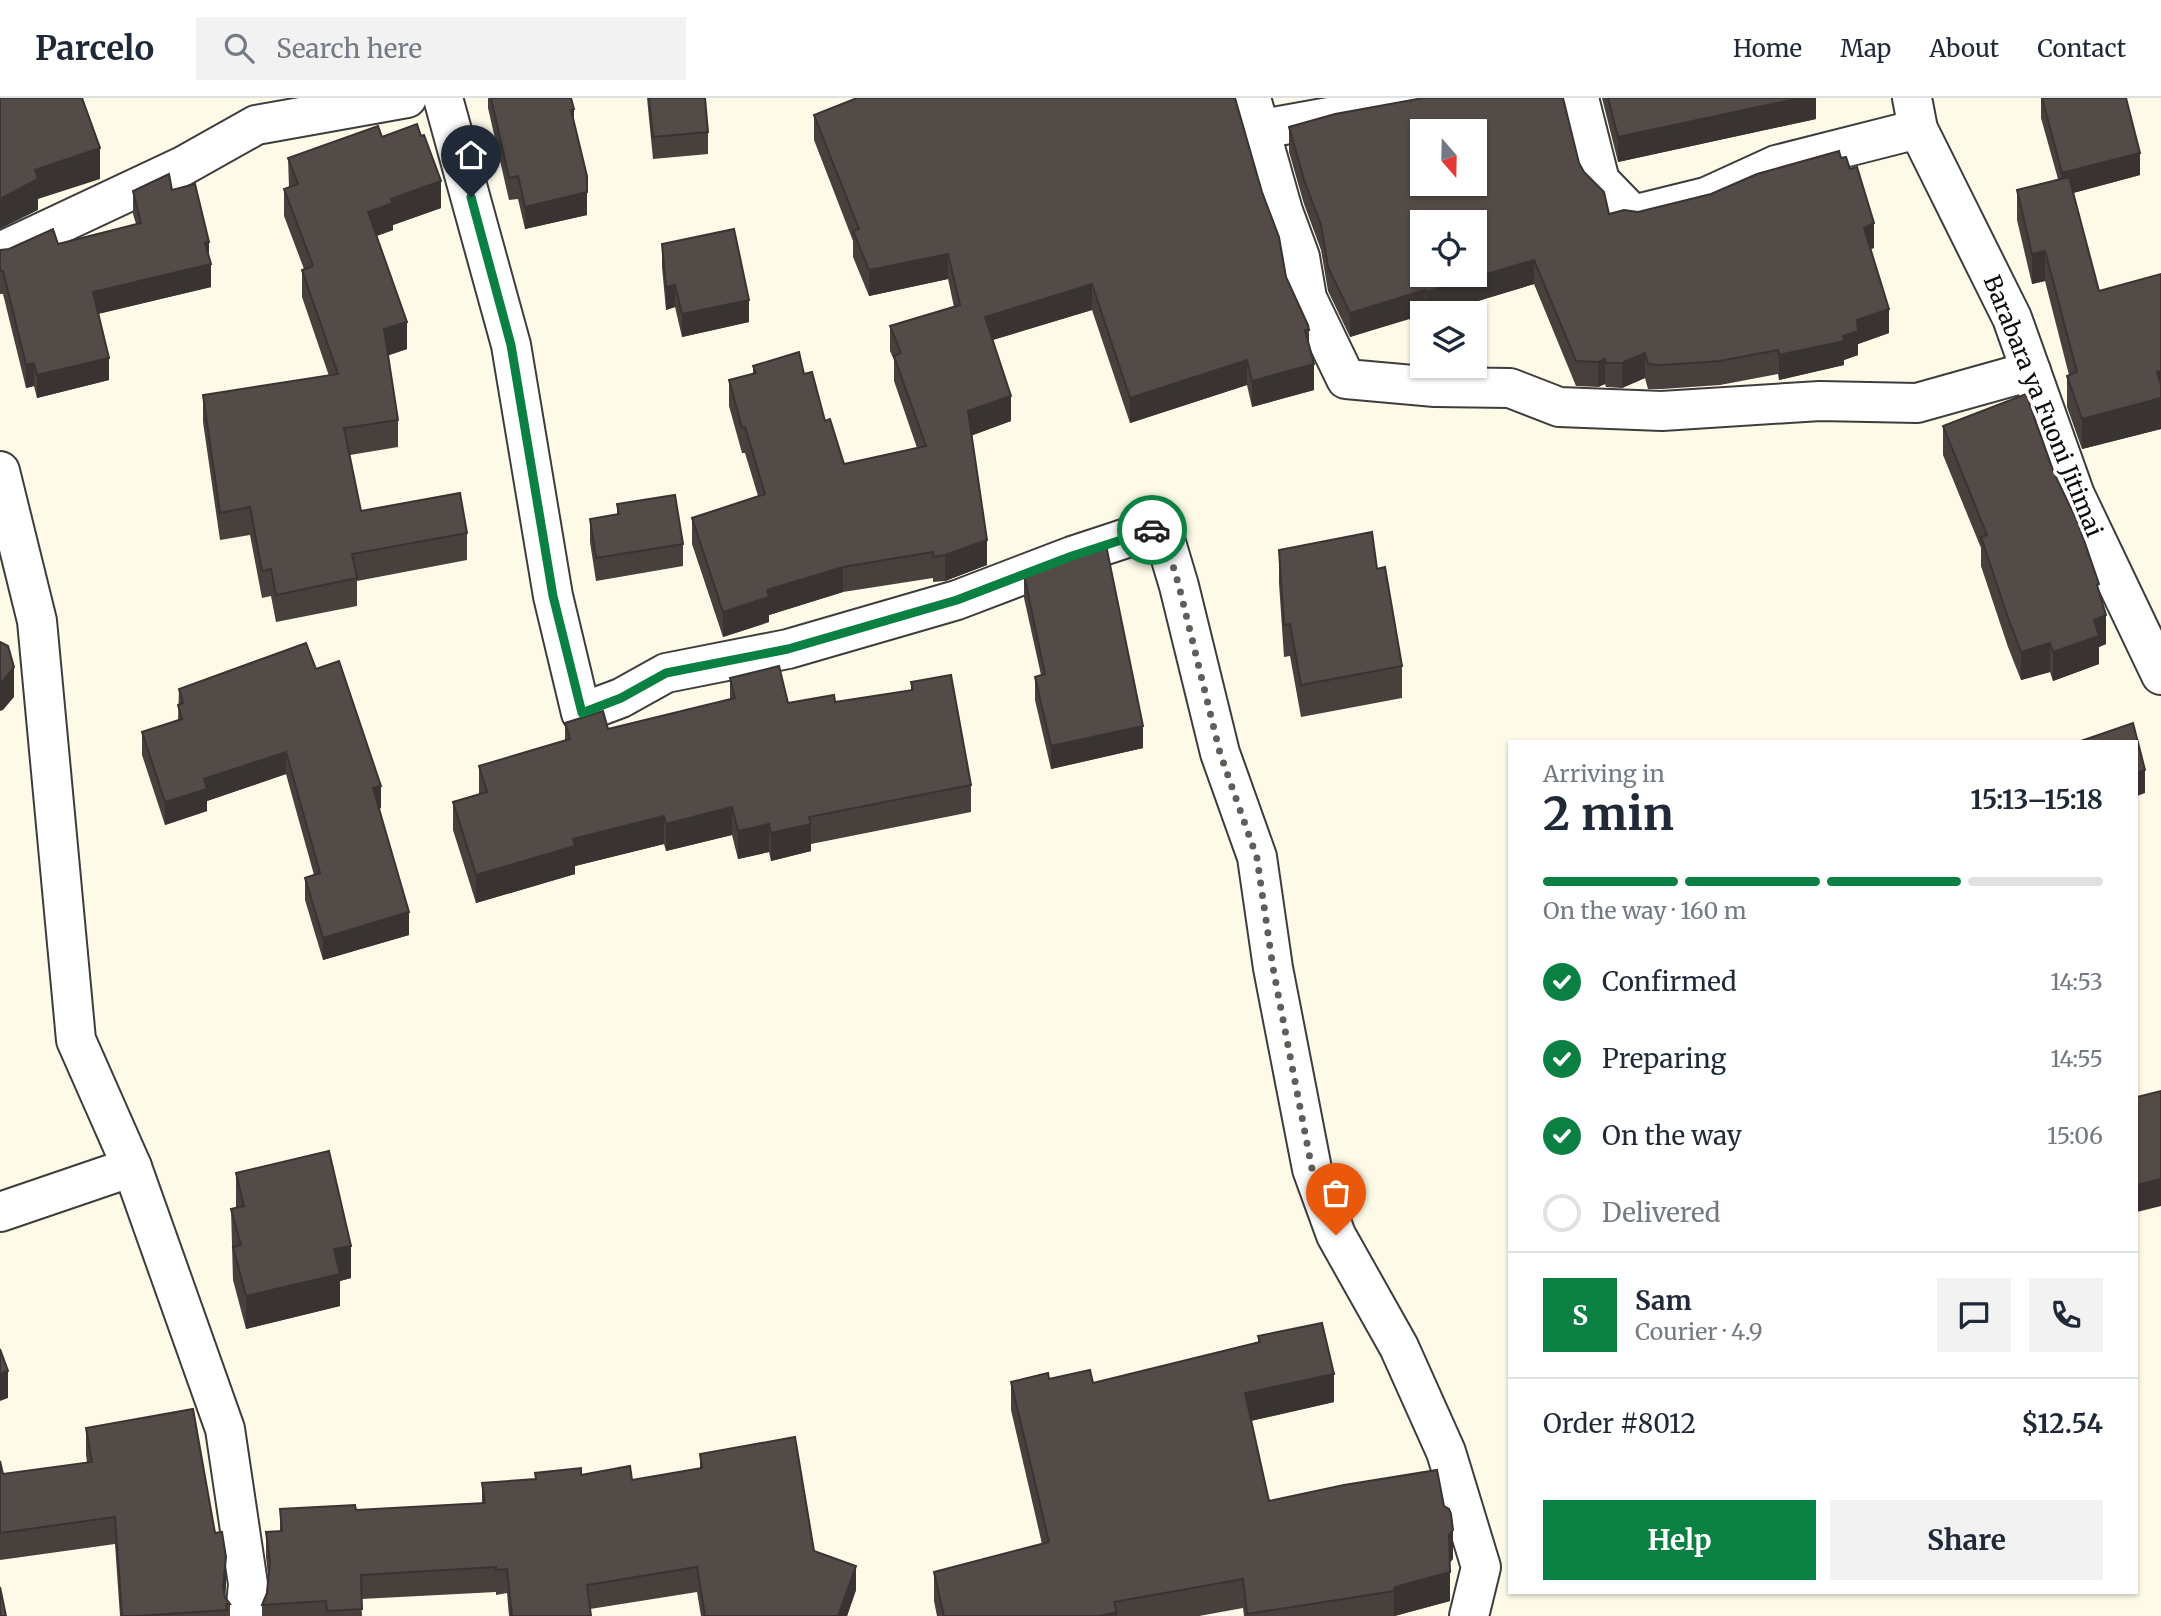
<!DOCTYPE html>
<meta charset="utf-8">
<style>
body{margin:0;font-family:Merriweather,serif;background:#f2f2f3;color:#1f2937;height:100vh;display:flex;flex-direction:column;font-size:26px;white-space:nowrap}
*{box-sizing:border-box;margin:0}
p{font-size:23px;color:#747a83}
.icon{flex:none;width:38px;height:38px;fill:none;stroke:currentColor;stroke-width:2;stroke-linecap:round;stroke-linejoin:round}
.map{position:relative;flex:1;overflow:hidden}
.side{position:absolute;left:1508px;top:642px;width:630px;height:854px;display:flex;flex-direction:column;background:#fff;border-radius:0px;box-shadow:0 2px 5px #0004}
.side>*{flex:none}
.needle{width:46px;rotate:160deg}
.controls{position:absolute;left:1410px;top:21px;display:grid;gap:14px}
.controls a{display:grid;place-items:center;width:77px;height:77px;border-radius:0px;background:#fff;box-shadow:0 2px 5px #0004;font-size:35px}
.pin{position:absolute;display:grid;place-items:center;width:60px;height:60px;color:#fff;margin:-72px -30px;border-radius:50% 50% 50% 0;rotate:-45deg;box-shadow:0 0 7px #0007}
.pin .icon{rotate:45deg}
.courier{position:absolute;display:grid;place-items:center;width:70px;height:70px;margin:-35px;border:5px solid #0b8043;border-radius:50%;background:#fff;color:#222;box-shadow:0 2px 9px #0007}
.headline em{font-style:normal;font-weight:700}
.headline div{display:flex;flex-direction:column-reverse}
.headline{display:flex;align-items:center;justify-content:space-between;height:119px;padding:0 35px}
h1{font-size:46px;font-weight:700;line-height:52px}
.bar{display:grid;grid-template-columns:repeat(4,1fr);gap:10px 7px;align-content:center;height:84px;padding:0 35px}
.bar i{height:9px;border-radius:5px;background:#e0e1e3}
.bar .active{background:#0b8043}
.bar p{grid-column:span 4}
.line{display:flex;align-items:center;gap:18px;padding:0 35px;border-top:2px solid #e0e1e3}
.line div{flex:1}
.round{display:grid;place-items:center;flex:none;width:74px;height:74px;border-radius:0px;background:#f2f2f3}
ol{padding:0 35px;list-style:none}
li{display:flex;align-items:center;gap:21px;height:77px}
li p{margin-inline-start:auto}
li .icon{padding:7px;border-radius:50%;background:#0b8043;color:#fff;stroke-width:4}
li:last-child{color:#747a83}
li i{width:38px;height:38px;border:4px solid #e0e1e3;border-radius:50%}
.button{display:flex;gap:14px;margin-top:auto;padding:14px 35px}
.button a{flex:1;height:80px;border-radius:0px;background:#0b8043;color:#fff;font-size:28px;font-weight:700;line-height:80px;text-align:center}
.button a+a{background:#f2f2f3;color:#1f2937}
header{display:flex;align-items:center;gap:42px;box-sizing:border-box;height:98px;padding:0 35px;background:#fff;border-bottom:2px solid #e0e1e3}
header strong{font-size:33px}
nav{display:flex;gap:38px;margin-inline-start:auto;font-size:24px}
.search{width:490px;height:63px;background:#f2f2f3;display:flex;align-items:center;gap:18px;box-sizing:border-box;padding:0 24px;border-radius:0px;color:#747a83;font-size:26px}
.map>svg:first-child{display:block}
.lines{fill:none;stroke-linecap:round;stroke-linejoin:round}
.street-casing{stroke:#3d3d3d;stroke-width:42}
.street{stroke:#fff;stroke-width:38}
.wall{fill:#47403d}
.shaded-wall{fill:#393432}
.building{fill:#524b47;stroke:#393432;stroke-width:2;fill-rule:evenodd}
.done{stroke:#5f5e58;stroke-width:7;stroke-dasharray:0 12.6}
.route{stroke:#0b8043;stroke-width:9}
.labels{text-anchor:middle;stroke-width:7;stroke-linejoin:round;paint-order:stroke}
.street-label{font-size:23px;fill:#0a0a0a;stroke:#fff}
</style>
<header>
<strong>Parcelo</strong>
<div class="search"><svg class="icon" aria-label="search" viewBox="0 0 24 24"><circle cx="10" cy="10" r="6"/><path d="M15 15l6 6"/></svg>Search here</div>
<nav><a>Home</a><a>Map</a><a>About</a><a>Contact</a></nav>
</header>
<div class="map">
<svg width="2161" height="1518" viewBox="0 0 2161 1518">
<rect width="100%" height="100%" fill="#fefae8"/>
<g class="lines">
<g class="street-casing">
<g id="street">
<polyline points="443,0 511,247 553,498 581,615 621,600 666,575 788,551 957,502 1072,458 1148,433 1162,431 1179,488 1220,655 1257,759 1273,870 1312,1071 1336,1137 1399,1249 1446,1354 1481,1469 1469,1518"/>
<polyline points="1251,0 1283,113 1300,159 1307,200 1346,281 1435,289 1510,290 1559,309 1662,313 1820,303 1917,305 2031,273"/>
<polyline points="1579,0 1600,83 1633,117 1706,99 1776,67 1918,31"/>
<polyline points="1912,0 1918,31 2012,220 2075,397 2161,577"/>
<polyline points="1262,31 1435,0"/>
<polyline points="0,154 183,68 256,27 407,0"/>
<polyline points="0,373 37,523 76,942 132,1069 225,1331 248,1486 245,1518"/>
<polyline points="0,1114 132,1069"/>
</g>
</g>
<use href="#street" class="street"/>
</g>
<g class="wall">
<polygon points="488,0 571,0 587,117 525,131 518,101 509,102 488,10"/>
<polygon points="647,0 705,0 708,34 708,56 653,61"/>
<polygon points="1602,0 1816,0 1816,21 1618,64"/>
<polygon points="2041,0 2126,0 2140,77 2073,95 2099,193 2161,176 2161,331 2082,351 2067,309 2067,278 2069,277 2045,183 2032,186 2017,122 2017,92 2058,81 2041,20"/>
<polygon points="814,17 1286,179 1309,232 1309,247 1314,292 1252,309 1247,287 1130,325 1092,212 993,242 1011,323 972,337 987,467 945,483 933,484 933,480 843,494 769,517 769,524 723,539 692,446 692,420 758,398 745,355 742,355 729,308 729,282 753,276 753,268 804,276 844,366 917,350 894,283 894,262 890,253 890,228 954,209 948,181 869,198 853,159 853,143 814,42"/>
<polygon points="1289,29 1579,65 1609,116 1874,150 1870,151 1889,235 1858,246 1858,257 1844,262 1844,267 1779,282 1778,276 1720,287 1662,291 1648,291 1645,280 1622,290 1606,289 1605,286 1598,289 1576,288 1534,186 1438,215 1423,215 1350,239 1328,193 1321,152 1304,106 1289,54"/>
<polygon points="382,39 441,110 393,127 393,132 377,138 407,251 388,257 398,322 398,349 350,357 361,413 467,435 467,462 357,483 357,508 276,524 271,498 262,500 250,437 220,442 203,324 203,297 329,278 302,199 302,172 304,171 284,118 284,91 289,89 288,60"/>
<polygon points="172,92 209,158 211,189 98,216 109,282 37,300 34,288 26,290 3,196 0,196 0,152 58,146 136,126 133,116 133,93"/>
<polygon points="662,146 749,224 682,239 675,209 666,212 662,169"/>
<polygon points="1943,328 2054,375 2099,494 2106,546 2099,549 2099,566 2053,583 2050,574 2021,582 2008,549 1981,468 1981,450 1943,357"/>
<polygon points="617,406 683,446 683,468 596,483 590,444 590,421 617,417"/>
<polygon points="1279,452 1377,471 1402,568 1402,600 1301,619 1290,558 1284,559 1279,485"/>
<polygon points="1024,477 1143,650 1051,671 1035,602 1035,579 1041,577 1024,500"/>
<polygon points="316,571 381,710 379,711 409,837 323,862 305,802 305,780 314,777 286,676 207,703 207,713 165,727 142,657 142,634 178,622 179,591"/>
<polygon points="730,580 788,605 835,604 911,592 911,584 971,687 971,714 811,746 811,753 771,763 769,754 738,761 732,737 666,753 664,746 575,768 575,776 476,805 453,732 453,704 479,696 479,668 565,643 565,625 608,631 730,601"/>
<polygon points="236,1075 351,1180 340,1183 340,1208 246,1231 233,1182 231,1111 236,1110"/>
<polygon points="1258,1238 1334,1304 1251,1323 1269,1403 1453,1461 1450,1464 1450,1503 1395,1518 1244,1518 1243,1510 1199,1518 937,1518 934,1503 934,1474 1042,1446 1011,1312 1011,1284 1049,1281 1093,1285 1258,1244"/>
<polygon points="86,1330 215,1435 226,1487 225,1499 230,1506 230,1518 120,1518 115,1446 0,1462 0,1363 3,1376 87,1365 86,1357"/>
<polygon points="700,1356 814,1453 856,1492 847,1518 701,1518 697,1494 590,1511 591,1518 509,1518 507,1495 496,1497 496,1494 361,1501 362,1518 262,1518 262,1507 267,1495 268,1478 266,1459 266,1434 280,1433 280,1411 356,1412 482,1405 482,1385 535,1381 535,1375 581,1377 632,1382 700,1370"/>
</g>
<g class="shaded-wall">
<polygon points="1800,0 1816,0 1816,21 1618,64 1618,39"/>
<polygon points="574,11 574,34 571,12"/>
<polygon points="100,50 100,81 38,101 38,112 0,131 0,101 35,72"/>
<polygon points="2140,55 2140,77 2062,98 2062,75"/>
<polygon points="441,83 441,110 393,127 393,132 368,141 368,114 391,101"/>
<polygon points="587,94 587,117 525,131 525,109"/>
<polygon points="1874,125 1874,150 1864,154 1864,130"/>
<polygon points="209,144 209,167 211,166 211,189 93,217 93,194"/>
<polygon points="2045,153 2045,183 2032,186 2032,156"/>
<polygon points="948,156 948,181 869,198 869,172"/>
<polygon points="1534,162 1534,186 1438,215 1426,215 1426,194"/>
<polygon points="1092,186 1092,212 985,244 985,219"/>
<polygon points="675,187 675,209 666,212 666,189"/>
<polygon points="1425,192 1425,215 1423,215 1423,217 1350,239 1350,215"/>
<polygon points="749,202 749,224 682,239 682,216"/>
<polygon points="1889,211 1889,235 1858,246 1858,257 1844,262 1844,267 1779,282 1779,257 1843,238 1857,222"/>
<polygon points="407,224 407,251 384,259 384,231"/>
<polygon points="1645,255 1645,280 1622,290 1622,265"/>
<polygon points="109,260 109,282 37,300 37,277"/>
<polygon points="1605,261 1605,286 1598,289 1598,264"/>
<polygon points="1247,262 1247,287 1130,325 1130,300"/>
<polygon points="34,265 34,288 26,290 26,267"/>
<polygon points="1314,266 1314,292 1252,309 1252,283"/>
<polygon points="2161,273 2161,331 2082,351 2082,321 2157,274"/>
<polygon points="1011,298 1011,323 968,339 968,313"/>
<polygon points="987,442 987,467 945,483 945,457"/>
<polygon points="843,469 843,494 769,517 769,524 723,539 723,514 767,492"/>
<polygon points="2106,517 2106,546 2099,549 2099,566 2053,583 2053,554 2094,522"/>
<polygon points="2050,545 2050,574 2021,582 2021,554"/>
<polygon points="14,569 14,599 3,612 0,613 0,584"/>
<polygon points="1143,628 1143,650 1051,671 1051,648"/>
<polygon points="286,654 286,676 207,703 207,713 165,727 165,704 204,681"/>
<polygon points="2145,672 2145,695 2137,698 2137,675"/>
<polygon points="381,688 381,710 373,713 373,690"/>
<polygon points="732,709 732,737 666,753 666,726"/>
<polygon points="664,718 664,746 575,768 575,776 476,805 476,777 573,741"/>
<polygon points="769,726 769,754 738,761 738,733"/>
<polygon points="811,726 811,753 771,763 771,735"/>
<polygon points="409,814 409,837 323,862 323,840"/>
<polygon points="2161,1081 2161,1108 2137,1114 2137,1087"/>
<polygon points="351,1148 351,1180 340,1183 340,1208 246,1231 246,1198 334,1151"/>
<polygon points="8,1273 8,1300 0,1303 0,1276"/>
<polygon points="1334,1276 1334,1304 1245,1324 1245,1295"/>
<polygon points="1453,1432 1453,1461 1449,1465 1449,1437"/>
<polygon points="226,1459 226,1487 224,1512 223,1489"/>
<polygon points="856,1468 856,1492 847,1518 838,1518"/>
<polygon points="1450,1474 1450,1503 1394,1518 1394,1493 1395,1489"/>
<polygon points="1117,1514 1117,1518 1099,1518"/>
</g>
<g class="building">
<polygon points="0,0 82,0 100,50 35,72 38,81 0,101"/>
<polygon points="491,0 571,0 574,11 571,12 587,78 587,94 525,109 518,78 509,80"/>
<polygon points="649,0 705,0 708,34 653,39"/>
<polygon points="857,0 1235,0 1262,94 1279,139 1286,179 1308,227 1309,232 1305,232 1314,266 1252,283 1247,262 1130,300 1092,186 985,219 1011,298 968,313 987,442 945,457 933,459 933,454 843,469 767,492 769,499 723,514 692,420 765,396 745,329 742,330 729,282 756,275 753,268 799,254 804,276 812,274 825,323 830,321 844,366 926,348 894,258 901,255 890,228 960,207 948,156 869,172 853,133 859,131 814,17"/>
<path d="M1423,0H1563L1579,65L1584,74L1604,94L1609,116L1624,112L1638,114L1711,96L1757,76L1839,53L1841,60L1846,59L1850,71L1857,69L1874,125L1864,130L1889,211L1857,222L1858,233L1843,238L1844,243L1779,257L1778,252L1720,263L1662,267L1648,266L1645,255L1622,265H1606L1605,261L1598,264L1576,263L1534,162L1426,194L1425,192L1350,215L1328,169L1321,127L1304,82L1289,29L1335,16ZM1423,33H1475V86H1423ZM1423,124H1475V177H1423Z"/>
<polygon points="1608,0 1800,0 1618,39"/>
<polygon points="2042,0 2126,0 2140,55 2062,75"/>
<polygon points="417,26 421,38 424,37 441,83 391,101 393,105 368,114 407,224 384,231 398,322 344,330 361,413 460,395 467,435 352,456 357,480 276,497 271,471 262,473 250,409 220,415 203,297 338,276 302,172 313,168 284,91 298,86 288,60 378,28 382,39"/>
<polygon points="169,76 172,92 195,86 209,144 205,145 211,166 93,194 109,260 37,277 34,265 26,267 3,173 0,173 0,152 9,151 53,131 58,146 141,125 133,93"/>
<polygon points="2069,79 2099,193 2161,176 2161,273 2157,274 2161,287 2161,300 2082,321 2067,278 2077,274 2045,153 2032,156 2017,92"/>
<polygon points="734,131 749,202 682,216 675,187 666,189 662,146"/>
<polygon points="2026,296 2054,375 2078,425 2099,486 2097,487 2106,517 2094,522 2099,538 2053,554 2050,545 2021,554 2008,520 1981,439 1987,437 1943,328"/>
<polygon points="675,397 683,446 596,460 590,421 619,416 617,406"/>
<polygon points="1372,434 1377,471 1385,469 1402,568 1301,587 1290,526 1284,527 1279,452"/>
<polygon points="1106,447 1143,628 1051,648 1035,579 1045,576 1024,477"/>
<polygon points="0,544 8,548 14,569 3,583 0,584"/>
<polygon points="306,545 316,571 339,563 381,688 373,690 409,814 323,840 305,780 320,775 286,654 204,681 207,691 165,704 142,634 182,621 178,607 183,605 179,591"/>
<polygon points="779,568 788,605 834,597 835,604 913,592 911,584 951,577 971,687 809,719 811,726 771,735 769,726 738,733 732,709 666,726 664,718 573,741 575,748 476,777 453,704 487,694 479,668 570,641 565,625 603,613 608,631 735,600 730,580"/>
<polygon points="2133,625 2145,672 2137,675 2137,644 2078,644"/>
<polygon points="2161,993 2161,1081 2137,1087 2137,999"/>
<polygon points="329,1053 351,1148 334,1151 340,1176 246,1198 233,1149 241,1147 231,1111 244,1108 236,1075"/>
<polygon points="1322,1225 1334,1276 1245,1295 1269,1403 1344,1387 1437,1372 1444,1408 1449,1411 1451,1416 1453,1432 1449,1437 1450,1474 1395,1489 1394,1493 1247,1516 1243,1481 1114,1504 1117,1514 1099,1518 944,1518 934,1474 1049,1444 1011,1284 1048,1275 1049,1281 1090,1272 1093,1285 1260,1244 1258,1238"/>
<polygon points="0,1251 8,1273 0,1276"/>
<polygon points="193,1311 215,1435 222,1434 226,1459 223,1489 225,1499 230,1506 226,1506 227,1512 137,1518 122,1518 115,1419 0,1435 0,1363 3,1376 92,1364 86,1330"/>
<polygon points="795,1339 814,1453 856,1468 838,1518 705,1518 697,1469 587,1487 591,1518 512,1518 507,1471 496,1472 496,1469 361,1477 362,1511 327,1513 326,1503 262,1507 267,1495 270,1463 266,1434 282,1433 280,1411 355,1407 356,1412 485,1405 482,1385 536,1381 535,1375 581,1370 581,1377 630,1368 632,1382 702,1370 700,1356"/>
<polygon points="0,1489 6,1518 0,1518"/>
</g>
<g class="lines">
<polyline class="done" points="1152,432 1162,431 1179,488 1220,655 1257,760 1273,870 1312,1071 1336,1137"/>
<polyline class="route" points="471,99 511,247 553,498 582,615 621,600 666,575 788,551 957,502 1072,458 1152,432"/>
</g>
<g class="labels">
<g class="street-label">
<text transform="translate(2043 308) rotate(68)" y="8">Barabara ya Fuoni Jitimai</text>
</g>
</g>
</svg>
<div class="controls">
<a><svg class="needle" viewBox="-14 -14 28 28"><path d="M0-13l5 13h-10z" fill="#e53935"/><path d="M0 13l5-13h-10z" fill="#747a83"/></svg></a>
<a><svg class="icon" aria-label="locate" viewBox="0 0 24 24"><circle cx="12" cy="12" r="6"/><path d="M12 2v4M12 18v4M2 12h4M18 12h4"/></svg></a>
<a><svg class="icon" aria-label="layers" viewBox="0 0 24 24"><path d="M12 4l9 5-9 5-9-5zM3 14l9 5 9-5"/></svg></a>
</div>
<div class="pin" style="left:1336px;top:1137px;background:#ea580c"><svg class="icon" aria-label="bag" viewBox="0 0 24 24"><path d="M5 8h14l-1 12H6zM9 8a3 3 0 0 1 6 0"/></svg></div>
<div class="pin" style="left:471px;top:99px;background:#1f2937"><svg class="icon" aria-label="home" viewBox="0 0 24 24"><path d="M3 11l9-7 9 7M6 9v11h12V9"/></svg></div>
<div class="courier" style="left:1152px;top:432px"><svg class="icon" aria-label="car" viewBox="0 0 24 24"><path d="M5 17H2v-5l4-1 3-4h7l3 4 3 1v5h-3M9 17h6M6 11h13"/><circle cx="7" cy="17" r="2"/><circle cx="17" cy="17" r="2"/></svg></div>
<section class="side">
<div class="headline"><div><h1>2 min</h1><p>Arriving in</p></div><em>15:13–15:18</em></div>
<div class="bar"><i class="active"></i><i class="active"></i><i class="active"></i><i></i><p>On the way · 160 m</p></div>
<ol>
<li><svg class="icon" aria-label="check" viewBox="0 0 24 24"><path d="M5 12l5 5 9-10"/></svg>Confirmed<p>14:53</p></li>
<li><svg class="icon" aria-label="check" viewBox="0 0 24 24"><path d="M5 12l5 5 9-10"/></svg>Preparing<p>14:55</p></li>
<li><svg class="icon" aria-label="check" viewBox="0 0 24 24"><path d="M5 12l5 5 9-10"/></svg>On the way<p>15:06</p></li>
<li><i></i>Delivered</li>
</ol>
<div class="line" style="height:126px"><b class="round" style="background:#0b8043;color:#fff">S</b><div><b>Sam</b><p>Courier · 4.9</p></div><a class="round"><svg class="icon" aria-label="chat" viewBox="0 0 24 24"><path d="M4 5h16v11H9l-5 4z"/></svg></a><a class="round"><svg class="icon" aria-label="phone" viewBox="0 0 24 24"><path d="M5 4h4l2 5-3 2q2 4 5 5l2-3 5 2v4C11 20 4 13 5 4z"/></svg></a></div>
<div class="line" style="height:91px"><div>Order #8012</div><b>$12.54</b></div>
<div class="button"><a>Help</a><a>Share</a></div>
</section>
</div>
